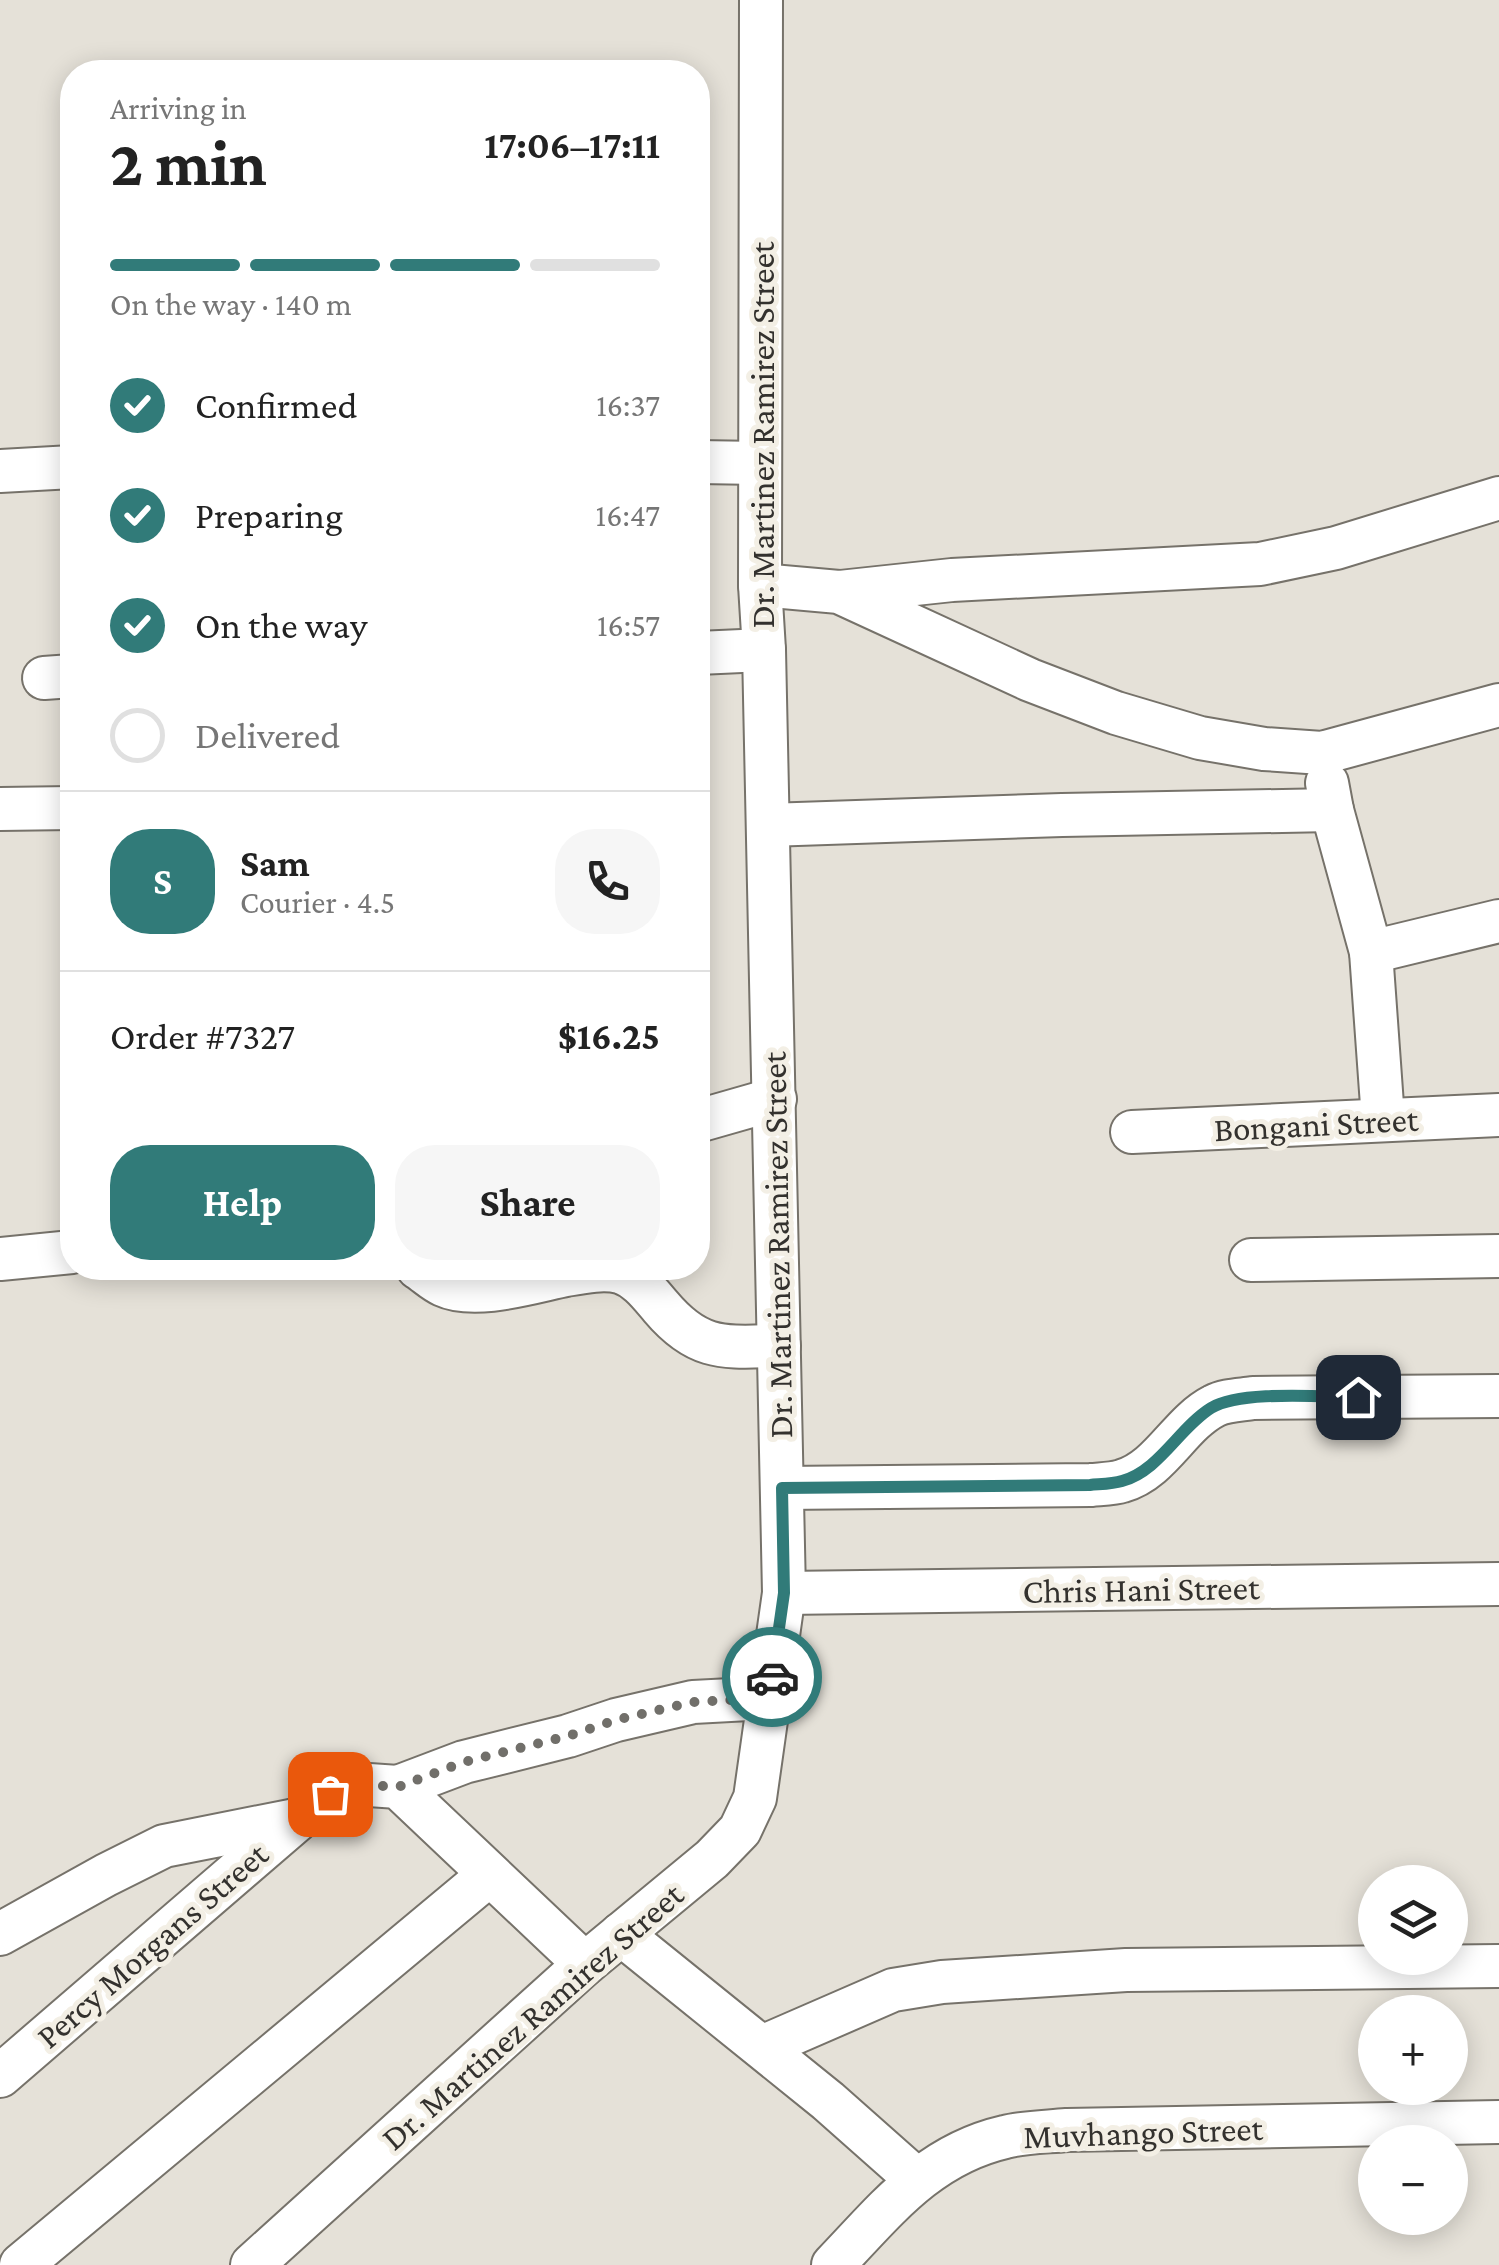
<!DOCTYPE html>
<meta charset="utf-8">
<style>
body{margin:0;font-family:"Crimson Pro",serif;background:#f6f6f6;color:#222;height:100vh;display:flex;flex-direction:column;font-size:38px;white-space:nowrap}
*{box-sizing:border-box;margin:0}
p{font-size:32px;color:#767676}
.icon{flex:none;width:55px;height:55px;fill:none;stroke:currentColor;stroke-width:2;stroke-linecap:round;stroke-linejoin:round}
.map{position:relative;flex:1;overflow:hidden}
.details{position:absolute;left:60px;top:60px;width:650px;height:1220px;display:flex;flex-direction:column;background:#fff;border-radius:40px;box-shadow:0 5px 25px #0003}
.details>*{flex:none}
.controls{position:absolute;left:1358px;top:1865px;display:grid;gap:20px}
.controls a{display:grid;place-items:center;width:110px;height:110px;border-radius:50%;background:#fff;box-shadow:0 5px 25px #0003;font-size:50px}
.pin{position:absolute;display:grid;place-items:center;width:85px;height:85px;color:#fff;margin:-42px;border-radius:20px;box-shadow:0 5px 15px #0006}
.courier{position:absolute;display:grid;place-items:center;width:100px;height:100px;margin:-50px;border:8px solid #317b79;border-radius:50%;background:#fff;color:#222;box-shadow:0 2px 12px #0007}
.headline em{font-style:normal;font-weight:700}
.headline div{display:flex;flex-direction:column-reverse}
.headline{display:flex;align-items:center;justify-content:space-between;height:170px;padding:0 50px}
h1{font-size:65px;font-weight:700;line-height:75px}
.bar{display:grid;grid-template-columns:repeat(4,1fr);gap:15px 10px;align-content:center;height:120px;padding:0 50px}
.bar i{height:12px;border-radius:8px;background:#e0e0e0}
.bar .current{background:#317b79}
.bar p{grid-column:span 4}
.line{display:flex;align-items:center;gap:25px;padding:0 50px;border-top:2px solid #e0e0e0}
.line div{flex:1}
.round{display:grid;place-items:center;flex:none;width:105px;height:105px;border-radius:40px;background:#f6f6f6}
ol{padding:0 50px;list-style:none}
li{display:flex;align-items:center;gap:30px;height:110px}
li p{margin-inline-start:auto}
li .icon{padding:10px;border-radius:50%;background:#317b79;color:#fff;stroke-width:4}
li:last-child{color:#767676}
li i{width:55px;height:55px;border:5px solid #e0e0e0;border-radius:50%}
.primary-button{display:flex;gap:20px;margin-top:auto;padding:20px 50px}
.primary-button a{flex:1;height:115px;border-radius:40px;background:#317b79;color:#fff;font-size:40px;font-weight:700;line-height:115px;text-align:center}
.primary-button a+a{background:#f6f6f6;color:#222}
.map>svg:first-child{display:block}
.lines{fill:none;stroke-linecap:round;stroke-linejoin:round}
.street-casing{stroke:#76726a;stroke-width:46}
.street{stroke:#fff;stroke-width:42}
.done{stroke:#716f6a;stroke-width:10;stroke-dasharray:0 18}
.route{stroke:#317b79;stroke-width:12}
.labels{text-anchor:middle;stroke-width:10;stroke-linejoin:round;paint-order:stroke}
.street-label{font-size:35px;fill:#33312e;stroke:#f3efe5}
</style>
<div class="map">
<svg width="1499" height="2265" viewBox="0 0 1499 2265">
<rect width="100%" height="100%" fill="#e5e1d8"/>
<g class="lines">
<g class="street-casing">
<g id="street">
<polyline points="698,462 760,463"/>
<polyline points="0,471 72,467"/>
<polyline points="760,585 839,592 1030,680 1116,713 1200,738 1264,749 1322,753 1499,705"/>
<polyline points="840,592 952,580 1260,564 1336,548 1499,498"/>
<polyline points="698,653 764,650"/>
<polyline points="44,678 72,676"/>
<polyline points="1327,783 1332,810 1371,952 1383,1119"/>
<polyline points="0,809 72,808"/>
<polyline points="768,825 1062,815 1332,810"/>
<polyline points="1371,952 1499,921"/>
<polyline points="698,1121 775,1099"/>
<polyline points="1132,1132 1499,1115"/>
<polyline points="0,1259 72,1252"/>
<polyline points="1251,1260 1499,1256"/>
<path d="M418,1268C426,1273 434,1281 443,1285C475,1300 532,1282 566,1275C583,1272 603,1268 620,1272C638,1278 649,1293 661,1307C699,1352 725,1347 779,1346"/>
<path d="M782,1488L1091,1485C1101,1484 1113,1484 1122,1481C1161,1470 1179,1424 1214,1406C1225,1400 1240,1400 1253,1398L1499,1396"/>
<polyline points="784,1593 1499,1584"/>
<polyline points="398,1787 464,1762 568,1736 616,1720 693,1702 769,1698"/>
<polyline points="0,1934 106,1875 164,1846 295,1820"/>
<polyline points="621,1934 828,2101 916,2179"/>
<polyline points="762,2047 893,1990 942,1982 1126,1970 1499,1966"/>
<polyline points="0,2076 297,1820 330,1794 369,1785 398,1787 585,1964"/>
<polyline points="21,2265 489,1875"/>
<polyline points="252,2265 585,1964 712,1859 740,1830 755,1798 784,1593 764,650 760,585 761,0"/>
<path d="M833,2265C885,2211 927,2155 1005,2137C1024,2132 1046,2132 1067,2130L1499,2122"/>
</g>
</g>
<use href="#street" class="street"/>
</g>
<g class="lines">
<polyline class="done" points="330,1794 369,1785 398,1787 464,1762 568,1736 616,1720 693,1702 769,1698 772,1677"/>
<path class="route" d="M772,1677L784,1593L782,1488L1090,1485C1100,1484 1112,1484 1122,1481C1159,1471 1179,1428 1211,1408C1241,1390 1322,1397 1358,1397"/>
</g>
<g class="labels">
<g class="street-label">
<text transform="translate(762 435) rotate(-90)" y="12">Dr. Martinez Ramirez Street</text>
<text transform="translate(1316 1124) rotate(-3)" y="12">Bongani Street</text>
<text transform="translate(777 1245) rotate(-91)" y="12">Dr. Martinez Ramirez Street</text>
<text transform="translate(1141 1589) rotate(-1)" y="12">Chris Hani Street</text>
<text transform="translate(152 1945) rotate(-41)" y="12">Percy Morgans Street</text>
<text transform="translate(532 2016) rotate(-41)" y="12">Dr. Martinez Ramirez Street</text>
<text transform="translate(1143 2132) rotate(-2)" y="12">Muvhango Street</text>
</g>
</g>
</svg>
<div class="controls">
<a><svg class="icon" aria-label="layers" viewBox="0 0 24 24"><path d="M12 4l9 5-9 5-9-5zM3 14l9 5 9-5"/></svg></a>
<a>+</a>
<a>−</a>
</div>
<div class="pin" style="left:330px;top:1794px;background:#ea580c"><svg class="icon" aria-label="bag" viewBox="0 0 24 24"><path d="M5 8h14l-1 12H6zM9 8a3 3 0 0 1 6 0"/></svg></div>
<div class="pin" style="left:1358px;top:1397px;background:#1f2937"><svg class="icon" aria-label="home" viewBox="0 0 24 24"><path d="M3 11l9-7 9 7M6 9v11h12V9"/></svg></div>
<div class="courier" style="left:772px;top:1677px"><svg class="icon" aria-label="car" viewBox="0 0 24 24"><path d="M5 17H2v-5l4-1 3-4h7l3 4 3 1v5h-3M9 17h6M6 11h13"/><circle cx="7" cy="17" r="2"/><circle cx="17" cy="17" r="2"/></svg></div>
<section class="details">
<div class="headline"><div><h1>2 min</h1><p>Arriving in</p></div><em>17:06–17:11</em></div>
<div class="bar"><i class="current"></i><i class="current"></i><i class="current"></i><i></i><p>On the way · 140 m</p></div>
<ol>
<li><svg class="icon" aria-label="check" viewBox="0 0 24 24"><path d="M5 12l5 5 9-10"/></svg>Confirmed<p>16:37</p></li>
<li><svg class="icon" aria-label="check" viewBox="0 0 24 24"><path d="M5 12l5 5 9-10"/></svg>Preparing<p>16:47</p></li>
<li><svg class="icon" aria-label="check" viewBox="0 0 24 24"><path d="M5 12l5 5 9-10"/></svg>On the way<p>16:57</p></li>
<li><i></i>Delivered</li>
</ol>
<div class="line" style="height:180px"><b class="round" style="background:#317b79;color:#fff">S</b><div><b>Sam</b><p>Courier · 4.5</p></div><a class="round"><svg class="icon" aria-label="phone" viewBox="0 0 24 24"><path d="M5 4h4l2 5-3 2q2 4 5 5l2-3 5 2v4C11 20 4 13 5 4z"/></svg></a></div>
<div class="line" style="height:130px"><div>Order #7327</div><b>$16.25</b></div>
<div class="primary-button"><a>Help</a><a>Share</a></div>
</section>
</div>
